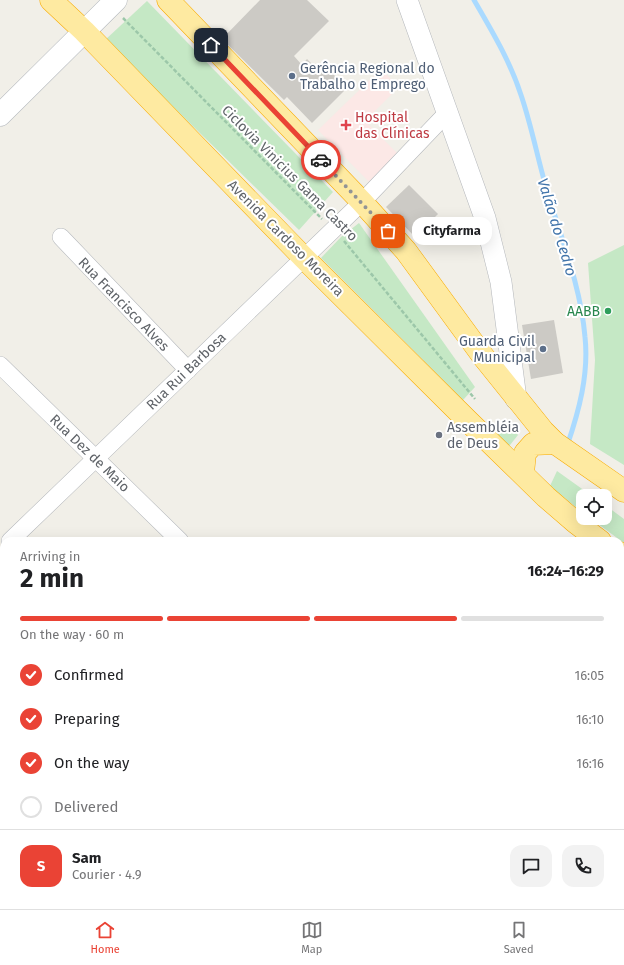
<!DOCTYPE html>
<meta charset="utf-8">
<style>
body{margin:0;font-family:"Fira Sans",sans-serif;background:#f2f2f2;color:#202124;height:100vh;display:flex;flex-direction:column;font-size:15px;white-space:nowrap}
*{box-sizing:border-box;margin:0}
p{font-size:13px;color:#757577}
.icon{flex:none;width:22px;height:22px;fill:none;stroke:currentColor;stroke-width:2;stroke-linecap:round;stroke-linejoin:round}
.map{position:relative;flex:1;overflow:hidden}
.sheet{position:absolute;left:0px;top:537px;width:624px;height:372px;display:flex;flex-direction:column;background:#fff;border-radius:12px 12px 0 0;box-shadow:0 4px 16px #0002}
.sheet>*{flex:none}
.fabs{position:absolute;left:576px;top:489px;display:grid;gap:8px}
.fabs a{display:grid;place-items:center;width:36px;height:36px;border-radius:8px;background:#fff;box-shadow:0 4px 16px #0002;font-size:20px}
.pin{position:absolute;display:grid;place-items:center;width:34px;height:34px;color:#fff;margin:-17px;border-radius:8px;box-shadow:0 2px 6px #0006}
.courier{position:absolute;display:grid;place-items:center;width:40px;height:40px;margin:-20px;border:3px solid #ea4335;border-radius:50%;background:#fff;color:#222;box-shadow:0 1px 5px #0007}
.bubble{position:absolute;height:28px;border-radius:12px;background:#fff;box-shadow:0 4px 16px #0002;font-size:13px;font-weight:700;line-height:28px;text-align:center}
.summary em{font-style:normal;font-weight:700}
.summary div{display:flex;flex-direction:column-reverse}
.summary{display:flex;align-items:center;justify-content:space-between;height:68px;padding:0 20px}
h1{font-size:26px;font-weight:700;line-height:30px}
.bar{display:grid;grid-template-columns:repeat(4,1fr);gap:6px 4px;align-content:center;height:48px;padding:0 20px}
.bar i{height:5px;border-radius:3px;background:#e0e0e0}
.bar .selected{background:#ea4335}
.bar p{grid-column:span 4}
.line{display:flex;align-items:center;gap:10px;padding:0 20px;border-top:1px solid #e0e0e0}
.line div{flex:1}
.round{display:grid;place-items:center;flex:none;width:42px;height:42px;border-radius:12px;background:#f2f2f2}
ol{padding:0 20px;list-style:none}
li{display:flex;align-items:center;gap:12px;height:44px}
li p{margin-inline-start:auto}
li .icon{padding:4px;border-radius:50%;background:#ea4335;color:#fff;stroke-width:4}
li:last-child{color:#757577}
li i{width:22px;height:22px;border:2px solid #e0e0e0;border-radius:50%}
.tab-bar{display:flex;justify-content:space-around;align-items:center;height:56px;border-top:1px solid #e0e0e0;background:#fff;font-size:11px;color:#757577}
.tab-bar a{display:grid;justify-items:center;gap:2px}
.tab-bar .selected{color:#ea4335}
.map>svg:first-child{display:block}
.medical{fill:#fce8e6}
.green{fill:#c5e8c5}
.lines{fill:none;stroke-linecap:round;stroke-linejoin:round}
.stream{stroke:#aadaff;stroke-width:5}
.building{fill:#cccac5}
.minor-casing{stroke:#b5b8bc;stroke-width:18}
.tertiary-casing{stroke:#b5b8bc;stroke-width:22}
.secondary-casing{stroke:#b6babf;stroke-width:23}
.trunk-casing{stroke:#f9ab00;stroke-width:23}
.path{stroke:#9cc7a9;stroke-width:2.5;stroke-dasharray:4 2;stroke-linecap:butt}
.minor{stroke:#fff;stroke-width:17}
.tertiary{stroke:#fff;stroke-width:21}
.secondary{stroke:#fff;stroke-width:22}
.trunk{stroke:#feeaa1;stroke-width:22}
.done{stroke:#929495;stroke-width:4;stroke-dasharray:0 7.2}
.route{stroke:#ea4335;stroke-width:5}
.service-dot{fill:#5c6f8a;stroke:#fff;stroke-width:1.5}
.health-dot{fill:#e0444e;stroke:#fff;stroke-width:1.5}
.leisure-dot{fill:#2e9e5b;stroke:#fff;stroke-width:1.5}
.worship-dot{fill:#6b7280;stroke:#fff;stroke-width:1.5}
.labels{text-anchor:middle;stroke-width:4;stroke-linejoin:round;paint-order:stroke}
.service-label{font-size:14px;fill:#4e5e75;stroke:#fff;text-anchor:start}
.health-label{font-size:14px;fill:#be3a42;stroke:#fff;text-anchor:start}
.street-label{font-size:14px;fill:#5f6368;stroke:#fff}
.leisure-label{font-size:14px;fill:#27864d;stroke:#fff;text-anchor:end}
.worship-label{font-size:14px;fill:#5b616d;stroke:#fff;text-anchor:start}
.water-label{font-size:15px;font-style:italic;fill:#4174aa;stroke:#fff}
</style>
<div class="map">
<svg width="624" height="909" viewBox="0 0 624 909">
<rect width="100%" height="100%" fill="#f1efe8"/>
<polygon class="medical" points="381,69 399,87 365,121 402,158 373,186 318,130"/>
<g class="green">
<polygon points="147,1 333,192 299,230 105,40"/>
<polygon points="359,223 475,387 463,400 321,258 341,237"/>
<polygon points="624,245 624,465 590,444 595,360 588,263"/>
<polygon points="505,420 518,435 506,450 491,436"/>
<polygon points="557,471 592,496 583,496 583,513 550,486"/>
<polygon points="605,505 624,519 624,543 590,518 605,518"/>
</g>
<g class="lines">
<g class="stream">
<path d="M474,0C492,31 510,61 521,95C532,127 538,161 548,194C562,240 581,288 585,337C589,374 579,411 567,446"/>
<polyline points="620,757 624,762"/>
</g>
</g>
<g class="building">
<polygon points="260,0 307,0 329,21 294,56 302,65 307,59 316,68 322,63 347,88 312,123 287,97 284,100 222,39"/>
<polygon points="409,185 438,214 415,237 386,207"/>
<polygon points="554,320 563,373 531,379 522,325"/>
</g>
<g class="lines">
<g class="minor-casing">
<g id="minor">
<polyline points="61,237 188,370"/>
<polyline points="0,365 180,541"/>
<polyline points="10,541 362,202 448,112"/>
<polyline points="0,626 4,629"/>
<polyline points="0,865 4,869"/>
<polyline points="45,909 49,905"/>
</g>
</g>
<g class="tertiary-casing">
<polyline id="tertiary" points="407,0 485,218 501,282 516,399"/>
</g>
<g class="secondary-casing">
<polyline id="secondary" points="0,115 116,0"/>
</g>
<g class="trunk-casing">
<g id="trunk">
<polyline points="51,0 84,31 304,258 467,420 546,497 575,522 600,541"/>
<polyline points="168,0 362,202 406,251 482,355 543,431 555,443 624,491"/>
<polyline points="523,473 525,453 533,444 555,443"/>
<polyline points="620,553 624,556"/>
</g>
</g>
<g class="path">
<polyline points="123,18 322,219"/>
<polyline points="344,241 475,399"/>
</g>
<use href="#minor" class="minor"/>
<use href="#tertiary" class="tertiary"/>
<use href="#secondary" class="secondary"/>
<use href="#trunk" class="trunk"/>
</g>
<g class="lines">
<polyline class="done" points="321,160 388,231"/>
<polyline class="route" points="211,45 321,160"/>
</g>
<g class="service-dot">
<circle cx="292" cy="76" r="4"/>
<circle cx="543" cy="349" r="4"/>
</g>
<path class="health-dot" d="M344 119h4v4h4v4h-4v4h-4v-4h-4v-4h4z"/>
<circle class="leisure-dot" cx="608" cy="311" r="4"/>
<circle class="worship-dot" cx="439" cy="435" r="4"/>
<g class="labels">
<g class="service-label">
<text x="300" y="73">Gerência Regional do<tspan x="300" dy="16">Trabalho e Emprego</tspan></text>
<text x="535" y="346" text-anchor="end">Guarda Civil<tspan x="535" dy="16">Municipal</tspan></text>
</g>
<g class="health-label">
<text x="355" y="122">Hospital<tspan x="355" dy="16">das Clínicas</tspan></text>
</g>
<g class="street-label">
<text transform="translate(290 173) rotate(45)" y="5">Ciclovia Vinicius Gama Castro</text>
<text transform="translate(286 238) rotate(45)" y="5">Avenida Cardoso Moreira</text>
<text transform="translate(124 304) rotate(46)" y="5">Rua Francisco Alves</text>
<text transform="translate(186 371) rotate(-44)" y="5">Rua Rui Barbosa</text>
<text transform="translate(90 453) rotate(44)" y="5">Rua Dez de Maio</text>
</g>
<g class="leisure-label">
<text x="600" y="316">AABB</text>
</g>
<g class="worship-label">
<text x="447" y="432">Assembléia<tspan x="447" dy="16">de Deus</tspan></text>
</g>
<g class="water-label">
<text transform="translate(557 227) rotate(73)" y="5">Valão do Cedro</text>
</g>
</g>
</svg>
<div class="fabs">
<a><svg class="icon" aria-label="locate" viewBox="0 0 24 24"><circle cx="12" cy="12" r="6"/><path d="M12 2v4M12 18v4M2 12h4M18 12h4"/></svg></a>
</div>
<div class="pin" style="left:388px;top:231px;background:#ea580c"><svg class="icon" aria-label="bag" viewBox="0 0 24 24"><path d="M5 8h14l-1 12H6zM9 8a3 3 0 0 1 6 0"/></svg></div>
<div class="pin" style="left:211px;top:45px;background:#1f2937"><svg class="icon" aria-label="home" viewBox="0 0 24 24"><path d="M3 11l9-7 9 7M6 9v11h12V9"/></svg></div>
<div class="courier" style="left:321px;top:160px"><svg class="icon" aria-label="car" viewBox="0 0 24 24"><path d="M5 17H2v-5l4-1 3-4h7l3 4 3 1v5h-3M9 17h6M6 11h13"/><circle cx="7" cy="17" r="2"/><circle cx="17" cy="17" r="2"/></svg></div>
<div class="bubble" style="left:412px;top:217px;width:80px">Cityfarma</div>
<section class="sheet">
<div class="summary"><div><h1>2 min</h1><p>Arriving in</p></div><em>16:24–16:29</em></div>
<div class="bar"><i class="selected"></i><i class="selected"></i><i class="selected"></i><i></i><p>On the way · 60 m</p></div>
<ol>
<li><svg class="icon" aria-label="check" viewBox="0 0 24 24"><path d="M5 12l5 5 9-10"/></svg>Confirmed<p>16:05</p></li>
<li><svg class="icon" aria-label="check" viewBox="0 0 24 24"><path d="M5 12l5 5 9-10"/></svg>Preparing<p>16:10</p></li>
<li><svg class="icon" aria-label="check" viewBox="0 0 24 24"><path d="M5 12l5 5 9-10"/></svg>On the way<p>16:16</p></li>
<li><i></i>Delivered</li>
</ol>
<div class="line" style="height:72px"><b class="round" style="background:#ea4335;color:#fff">S</b><div><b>Sam</b><p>Courier · 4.9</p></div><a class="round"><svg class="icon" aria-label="chat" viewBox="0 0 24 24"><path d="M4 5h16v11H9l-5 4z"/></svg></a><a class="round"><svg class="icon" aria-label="phone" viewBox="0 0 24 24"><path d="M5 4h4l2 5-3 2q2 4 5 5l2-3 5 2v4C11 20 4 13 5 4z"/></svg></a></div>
</section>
</div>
<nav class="tab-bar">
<a class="selected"><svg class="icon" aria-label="home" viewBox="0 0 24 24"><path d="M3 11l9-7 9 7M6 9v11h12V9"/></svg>Home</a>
<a><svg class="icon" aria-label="map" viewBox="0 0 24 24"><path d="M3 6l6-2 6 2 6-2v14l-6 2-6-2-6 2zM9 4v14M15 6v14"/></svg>Map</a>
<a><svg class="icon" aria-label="saved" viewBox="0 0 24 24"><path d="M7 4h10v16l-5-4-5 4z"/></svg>Saved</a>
</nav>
